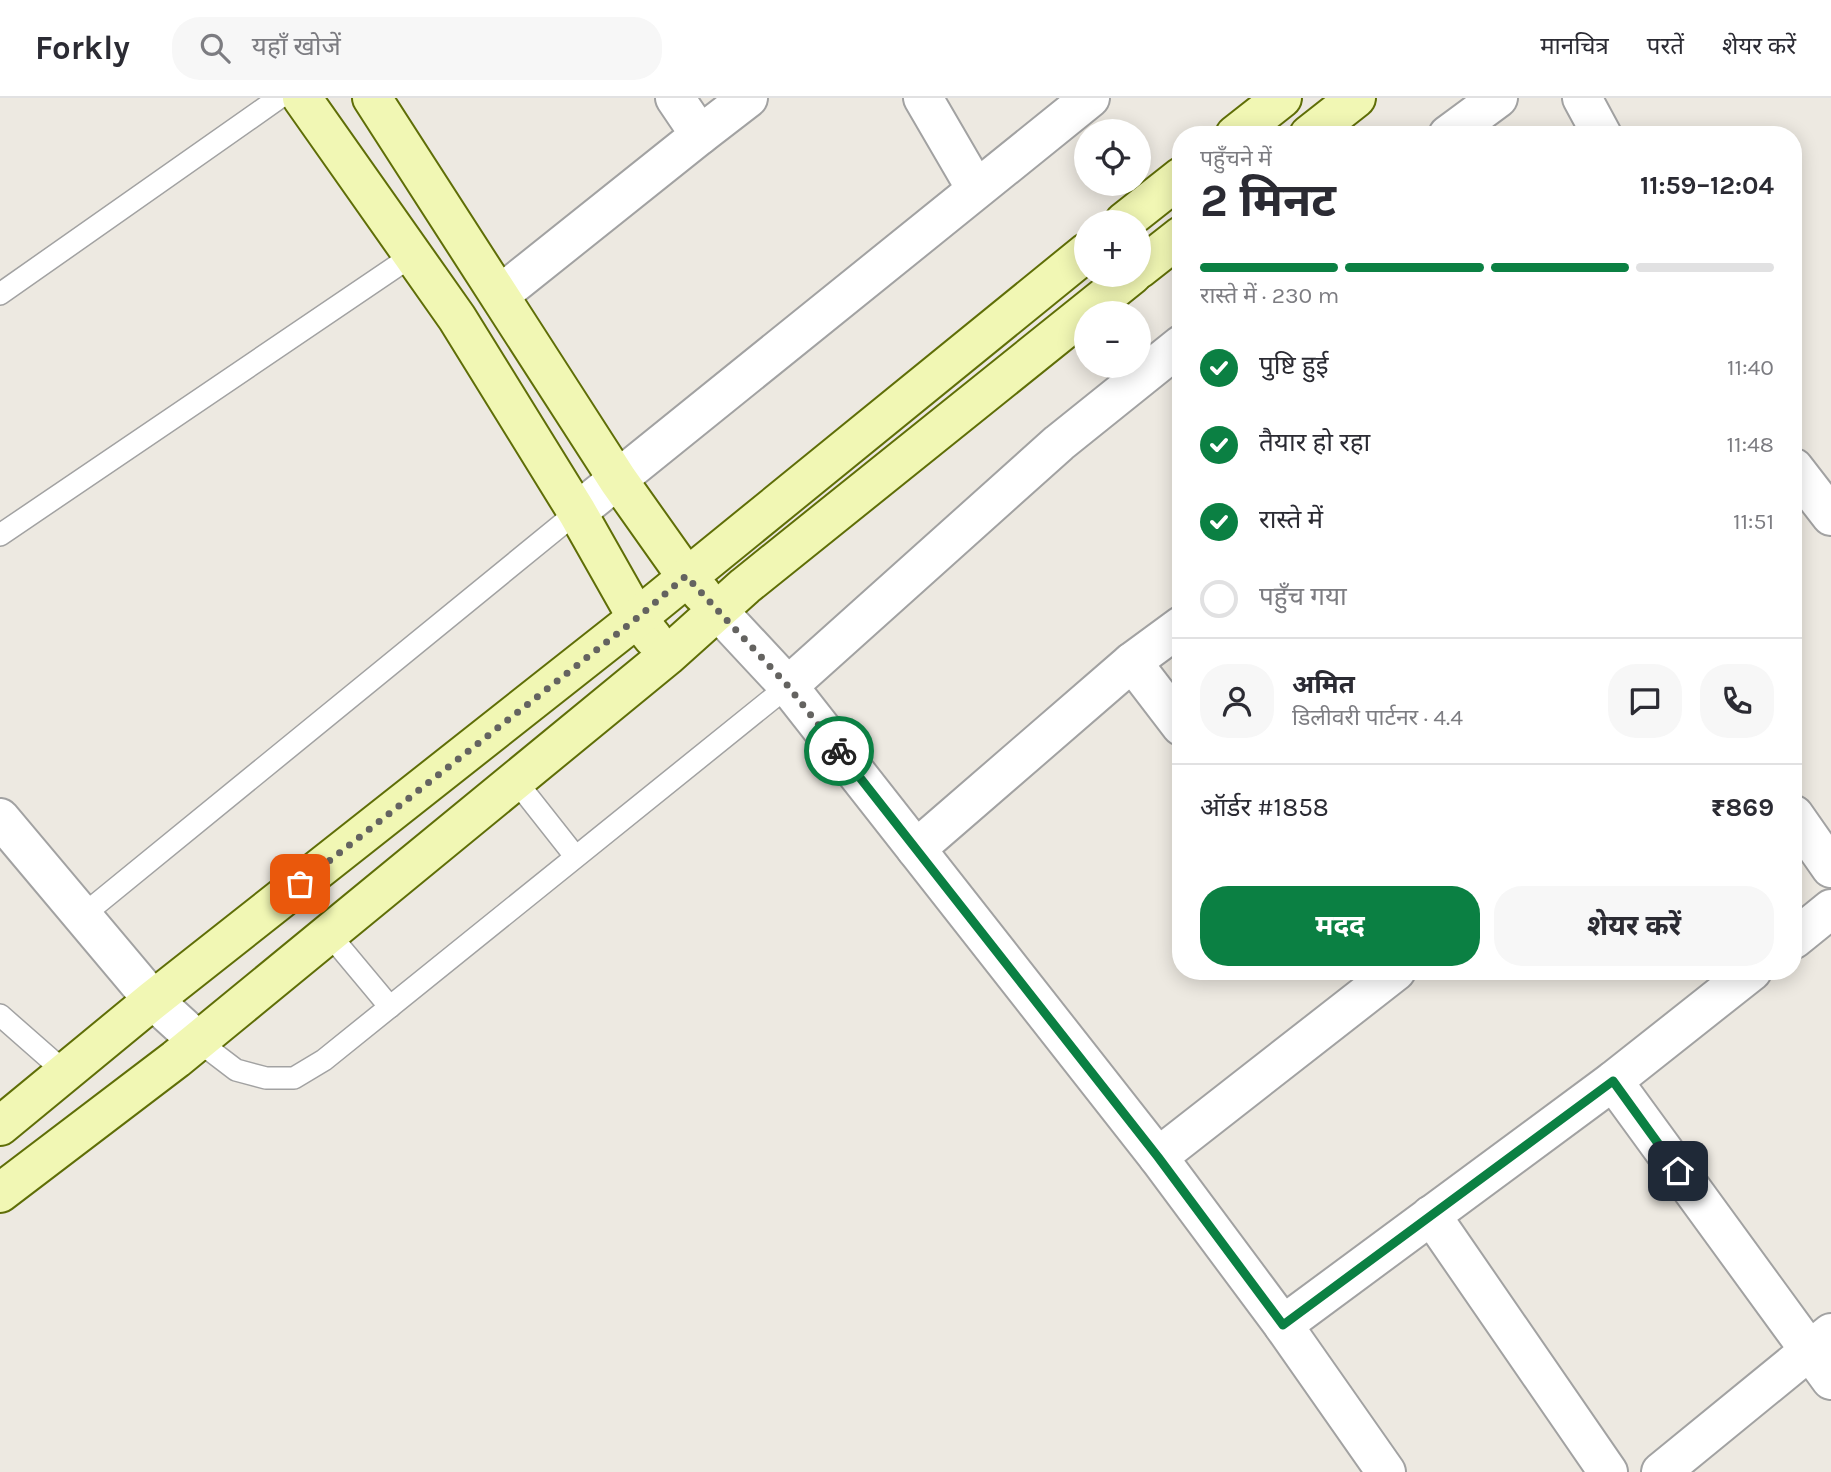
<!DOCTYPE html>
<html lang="hi">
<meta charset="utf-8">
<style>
body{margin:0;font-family:Karla,"Noto Sans Devanagari",sans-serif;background:#f7f7f7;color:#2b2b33;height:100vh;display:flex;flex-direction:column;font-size:26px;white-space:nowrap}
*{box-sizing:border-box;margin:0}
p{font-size:23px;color:#7c7c81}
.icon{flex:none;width:38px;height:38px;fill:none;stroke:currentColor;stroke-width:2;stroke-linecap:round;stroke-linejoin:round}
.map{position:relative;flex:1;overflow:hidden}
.sheet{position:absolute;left:1172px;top:28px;width:630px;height:854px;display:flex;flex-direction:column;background:#fff;border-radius:28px;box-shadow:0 4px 18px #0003}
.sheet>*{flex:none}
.controls{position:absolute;left:1074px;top:21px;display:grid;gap:14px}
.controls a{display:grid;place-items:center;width:77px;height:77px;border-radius:50%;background:#fff;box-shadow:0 4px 18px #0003;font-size:35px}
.pin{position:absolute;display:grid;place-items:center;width:60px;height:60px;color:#fff;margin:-30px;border-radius:14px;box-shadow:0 4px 10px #0006}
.courier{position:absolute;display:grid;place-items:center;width:70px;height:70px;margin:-35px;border:5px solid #0b8043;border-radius:50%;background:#fff;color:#222;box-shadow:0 2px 9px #0007}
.headline em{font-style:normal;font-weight:700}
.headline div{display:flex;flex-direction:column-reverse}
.headline{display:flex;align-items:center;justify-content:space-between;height:119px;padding:0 28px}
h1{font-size:46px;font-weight:700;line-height:52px}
.bar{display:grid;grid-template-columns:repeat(4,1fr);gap:10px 7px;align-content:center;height:84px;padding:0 28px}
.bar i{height:9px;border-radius:5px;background:#e1e1e2}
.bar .current{background:#0b8043}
.bar p{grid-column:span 4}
.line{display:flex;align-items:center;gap:18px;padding:0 28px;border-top:2px solid #e1e1e2}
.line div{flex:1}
.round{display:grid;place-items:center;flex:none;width:74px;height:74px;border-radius:28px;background:#f7f7f7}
ol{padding:0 28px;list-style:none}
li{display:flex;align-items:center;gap:21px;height:77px}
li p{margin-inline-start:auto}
li .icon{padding:7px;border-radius:50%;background:#0b8043;color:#fff;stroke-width:4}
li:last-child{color:#7c7c81}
li i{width:38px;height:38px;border:4px solid #e1e1e2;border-radius:50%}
.button{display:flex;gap:14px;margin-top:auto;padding:14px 28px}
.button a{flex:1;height:80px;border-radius:28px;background:#0b8043;color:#fff;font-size:28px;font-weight:700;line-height:80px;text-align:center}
.button a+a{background:#f7f7f7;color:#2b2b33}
header{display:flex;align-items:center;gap:42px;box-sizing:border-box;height:98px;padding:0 35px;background:#fff;border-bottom:2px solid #e1e1e2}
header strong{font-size:33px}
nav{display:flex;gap:38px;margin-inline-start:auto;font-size:24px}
.search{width:490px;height:63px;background:#f7f7f7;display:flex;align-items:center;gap:18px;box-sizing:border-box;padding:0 24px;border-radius:28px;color:#7c7c81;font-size:26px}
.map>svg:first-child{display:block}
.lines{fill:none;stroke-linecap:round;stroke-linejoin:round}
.lane-casing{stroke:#a2a2a2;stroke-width:24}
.street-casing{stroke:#a2a2a2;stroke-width:42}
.secondary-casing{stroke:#5f6e07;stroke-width:42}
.lane{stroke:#fff;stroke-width:21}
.street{stroke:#fff;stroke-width:38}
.secondary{stroke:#f1f7b4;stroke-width:38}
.done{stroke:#646360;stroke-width:7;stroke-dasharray:0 12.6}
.route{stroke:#0b8043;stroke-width:9}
</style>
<header>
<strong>Forkly</strong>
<div class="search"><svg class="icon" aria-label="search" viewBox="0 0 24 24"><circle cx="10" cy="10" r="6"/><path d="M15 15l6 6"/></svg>यहाँ खोजें</div>
<nav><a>मानचित्र</a><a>परतें</a><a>शेयर करें</a></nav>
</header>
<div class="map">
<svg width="1831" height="1374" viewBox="0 0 1831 1374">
<rect width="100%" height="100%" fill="#ede9e1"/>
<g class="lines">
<g class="lane-casing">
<g id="lane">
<polyline points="0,196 279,0"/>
<polyline points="0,437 413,157"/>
<polyline points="515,682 575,758"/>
<polyline points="82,818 577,414"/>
<polyline points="329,836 390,909"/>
<polyline points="0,917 66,975"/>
<polyline points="198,943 236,972 266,980 294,980 324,962 788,588"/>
</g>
</g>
<g class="street-casing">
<g id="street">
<polyline points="923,0 976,91"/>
<polyline points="1582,0 1602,37"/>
<polyline points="700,37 748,0"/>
<polyline points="1448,37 1498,0"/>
<polyline points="501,196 700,37 675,0"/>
<polyline points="1794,370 1831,418"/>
<polyline points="577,414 1090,0"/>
<polyline points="718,513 788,588 1158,1059 1283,1227 1386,1374"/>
<polyline points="1132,564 1181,628"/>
<polyline points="788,588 1059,345 1181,247"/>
<polyline points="1794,717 1831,770"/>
<polyline points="0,720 153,902 198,943"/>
<polyline points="916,751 1132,564 1181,528"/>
<polyline points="1794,841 1831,811"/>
<polyline points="1613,983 1831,1282"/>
<polyline points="1158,1059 1396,873"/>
<polyline points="1431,1117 1608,1374"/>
<polyline points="1283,1227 1613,983 1752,873"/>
<polyline points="1661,1374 1831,1235"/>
</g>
</g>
<g class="secondary-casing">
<g id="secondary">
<polyline points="302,0 457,220 577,414 637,520 653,540"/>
<polyline points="372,0 618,382 686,478 702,496"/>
<polyline points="1235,37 1282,0"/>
<polyline points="1309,37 1356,0"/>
<polyline points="1124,124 1181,79"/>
<polyline points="1139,171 1181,138"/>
<polyline points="0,1028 153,902 637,520 1087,154"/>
<polyline points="0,1095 176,961 667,558 745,488 1132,177"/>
</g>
</g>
<use href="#lane" class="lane"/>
<use href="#street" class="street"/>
<use href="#secondary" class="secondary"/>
</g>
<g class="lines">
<polyline class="done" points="300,786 637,520 686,478 788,588 839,653"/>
<polyline class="route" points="839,653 1158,1059 1283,1227 1613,983 1678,1073"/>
</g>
</svg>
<div class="controls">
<a><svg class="icon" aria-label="locate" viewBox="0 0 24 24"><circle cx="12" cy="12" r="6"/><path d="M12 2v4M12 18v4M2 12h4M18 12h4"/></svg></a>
<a>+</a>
<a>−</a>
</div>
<div class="pin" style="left:300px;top:786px;background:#ea580c"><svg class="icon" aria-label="bag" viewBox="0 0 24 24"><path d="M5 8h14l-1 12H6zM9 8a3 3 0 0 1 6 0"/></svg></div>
<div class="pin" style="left:1678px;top:1073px;background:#1f2937"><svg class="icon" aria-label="home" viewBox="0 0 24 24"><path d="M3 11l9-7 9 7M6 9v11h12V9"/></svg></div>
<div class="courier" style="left:839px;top:653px"><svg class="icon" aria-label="bike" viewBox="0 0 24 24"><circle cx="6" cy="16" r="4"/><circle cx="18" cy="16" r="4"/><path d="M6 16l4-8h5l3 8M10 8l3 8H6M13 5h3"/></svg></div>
<section class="sheet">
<div class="headline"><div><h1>2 मिनट</h1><p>पहुँचने में</p></div><em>11:59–12:04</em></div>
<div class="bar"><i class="current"></i><i class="current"></i><i class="current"></i><i></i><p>रास्ते में · 230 m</p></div>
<ol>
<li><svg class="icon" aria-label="check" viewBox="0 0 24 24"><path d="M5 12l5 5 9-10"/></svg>पुष्टि हुई<p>11:40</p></li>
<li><svg class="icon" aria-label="check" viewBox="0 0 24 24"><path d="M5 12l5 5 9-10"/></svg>तैयार हो रहा<p>11:48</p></li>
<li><svg class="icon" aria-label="check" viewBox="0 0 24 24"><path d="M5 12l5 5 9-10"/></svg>रास्ते में<p>11:51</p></li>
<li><i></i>पहुँच गया</li>
</ol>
<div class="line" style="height:126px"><a class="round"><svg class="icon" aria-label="person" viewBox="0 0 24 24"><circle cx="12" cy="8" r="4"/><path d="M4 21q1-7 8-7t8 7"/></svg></a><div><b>अमित</b><p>डिलीवरी पार्टनर · 4.4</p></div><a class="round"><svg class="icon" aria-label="chat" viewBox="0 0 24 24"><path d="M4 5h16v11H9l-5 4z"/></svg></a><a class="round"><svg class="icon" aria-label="phone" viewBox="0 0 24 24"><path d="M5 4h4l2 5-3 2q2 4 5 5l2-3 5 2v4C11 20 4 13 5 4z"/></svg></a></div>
<div class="line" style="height:91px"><div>ऑर्डर #1858</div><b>₹869</b></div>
<div class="button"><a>मदद</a><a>शेयर करें</a></div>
</section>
</div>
